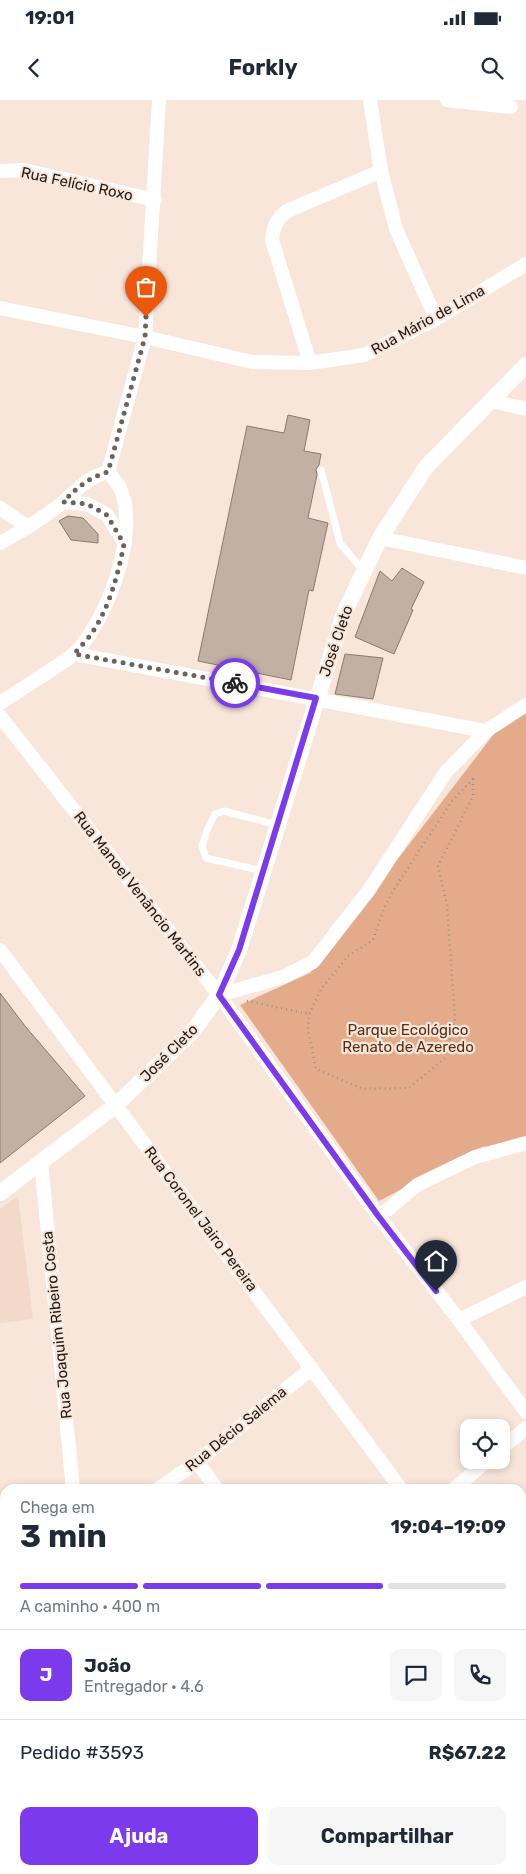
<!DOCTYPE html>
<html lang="pt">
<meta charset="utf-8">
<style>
body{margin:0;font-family:Rubik,sans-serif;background:#f6f6f7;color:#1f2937;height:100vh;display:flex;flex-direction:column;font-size:19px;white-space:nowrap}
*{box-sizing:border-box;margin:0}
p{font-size:16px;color:#747a83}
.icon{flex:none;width:28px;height:28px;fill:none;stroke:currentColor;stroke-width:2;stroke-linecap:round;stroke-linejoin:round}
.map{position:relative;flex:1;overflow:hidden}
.sheet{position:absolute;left:0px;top:1384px;width:526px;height:391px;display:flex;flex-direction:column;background:#fff;border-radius:15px 15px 0 0;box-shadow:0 2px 8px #0003}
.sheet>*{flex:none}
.controls{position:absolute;left:460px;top:1319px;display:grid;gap:10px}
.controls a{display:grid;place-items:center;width:50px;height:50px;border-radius:10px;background:#fff;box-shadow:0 2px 8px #0003;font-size:25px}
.pin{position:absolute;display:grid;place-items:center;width:42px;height:42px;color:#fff;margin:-51px -21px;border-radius:50% 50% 50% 0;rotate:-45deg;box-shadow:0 0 5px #0007}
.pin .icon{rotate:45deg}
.courier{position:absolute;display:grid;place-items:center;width:50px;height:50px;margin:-25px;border:4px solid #7c3aed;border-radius:50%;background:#fff;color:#222;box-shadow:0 1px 6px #0007}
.head em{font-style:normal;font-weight:700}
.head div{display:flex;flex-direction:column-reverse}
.head{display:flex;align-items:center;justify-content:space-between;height:85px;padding:0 20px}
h1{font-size:32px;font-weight:700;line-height:38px}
.bar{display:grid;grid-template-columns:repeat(4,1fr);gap:8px 5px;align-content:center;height:60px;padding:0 20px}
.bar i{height:6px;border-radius:4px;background:#e0e1e3}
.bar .selected{background:#7c3aed}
.bar p{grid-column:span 4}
.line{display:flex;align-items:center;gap:12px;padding:0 20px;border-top:1px solid #e0e1e3}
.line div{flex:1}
.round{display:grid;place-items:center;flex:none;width:52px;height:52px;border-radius:10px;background:#f6f6f7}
.action{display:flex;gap:10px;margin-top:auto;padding:10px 20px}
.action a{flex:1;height:58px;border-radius:10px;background:#7c3aed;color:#fff;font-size:20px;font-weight:700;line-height:58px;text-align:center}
.action a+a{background:#f6f6f7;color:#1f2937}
.status{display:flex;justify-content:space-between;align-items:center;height:35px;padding:0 25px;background:#fff;direction:ltr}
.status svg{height:14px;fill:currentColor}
header{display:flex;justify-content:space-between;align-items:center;height:65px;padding:0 20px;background:#fff;font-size:22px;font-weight:700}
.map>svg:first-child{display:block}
.built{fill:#f3d9ca}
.green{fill:#e3ab8a}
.building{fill:#c2b0a5;stroke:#8a796f}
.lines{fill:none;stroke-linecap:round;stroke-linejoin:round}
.path{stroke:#9e9088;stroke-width:2.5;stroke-dasharray:1 4;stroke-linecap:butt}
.service{stroke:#fff;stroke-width:7}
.minor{stroke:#fff;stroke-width:14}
.tertiary{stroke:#fff;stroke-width:16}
.done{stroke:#6d625c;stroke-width:5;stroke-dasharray:0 9}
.route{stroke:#7c3aed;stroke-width:6}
.labels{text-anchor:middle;stroke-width:4.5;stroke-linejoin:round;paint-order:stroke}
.street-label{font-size:15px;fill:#221b17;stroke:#f9e6db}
.park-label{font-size:15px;fill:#582e12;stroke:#f9e6db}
</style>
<div class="status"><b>19:01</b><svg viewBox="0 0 49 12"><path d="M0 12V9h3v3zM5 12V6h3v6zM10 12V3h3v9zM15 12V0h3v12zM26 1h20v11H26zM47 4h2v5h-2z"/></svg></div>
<header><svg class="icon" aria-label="back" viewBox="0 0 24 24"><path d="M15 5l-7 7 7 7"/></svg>Forkly<svg class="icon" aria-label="search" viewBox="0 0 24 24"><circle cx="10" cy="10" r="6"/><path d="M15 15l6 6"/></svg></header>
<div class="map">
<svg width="526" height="1774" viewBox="0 0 526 1774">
<rect width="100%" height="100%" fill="#f9e6db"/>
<polygon class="built" points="18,1096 33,1219 0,1223 0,1109"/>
<polygon class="green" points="526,611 526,1042 482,1047 379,1101 240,905 310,873 497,630"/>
<g class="building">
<polygon points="288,315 310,320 304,351 321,354 319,365 316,369 317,375 308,418 328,423 313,491 309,490 291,580 198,561 247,326 284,333"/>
<polygon points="68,416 83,418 98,434 98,443 71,440 59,421"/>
<polygon points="402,468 424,482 411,509 413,510 394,554 355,537 380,471 392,481"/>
<polygon points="345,554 383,558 373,599 335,594"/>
<polygon points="0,893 25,926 85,996 0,1063"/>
</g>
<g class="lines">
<g class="path">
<polygon points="473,679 473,696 438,766 447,805 455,919 445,958 409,988 363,989 316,969 308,930 309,914 322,888 348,856 373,840 384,808 396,786 452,701"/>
<polyline points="247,901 309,914"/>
</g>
<g class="service">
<polyline points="321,370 340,443 363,471"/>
<polyline points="263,771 206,758 202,746 208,728 215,714 224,711 277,725"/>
<polyline points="0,1645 5,1668"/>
</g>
<g class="minor">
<polyline points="370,0 381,71 396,129 436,219"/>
<polyline points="447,0 511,7"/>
<polyline points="0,71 24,70 155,100"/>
<polyline points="0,208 145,237 252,262 310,263 364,255 436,219 526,164"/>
<path d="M310,263L272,140C273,127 276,120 287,111L381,71"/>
<polyline points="492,301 526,309"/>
<polyline points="108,372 145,237 159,0"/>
<polyline points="63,402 87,404 107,415 125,444"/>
<polyline points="0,408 28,427"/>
<polyline points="380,438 526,468"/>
<path d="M0,443C22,431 44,418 63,402C81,387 84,379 108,372"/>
<polyline points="74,554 486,631"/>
<path d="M0,603C17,592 34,581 51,570C59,564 69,559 76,552C107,519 139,435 121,390C119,384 112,377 108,372"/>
<polyline points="0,616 219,895 379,1117 459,1220 526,1312"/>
<polyline points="0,850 401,1389"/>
<polyline points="219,895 283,877 313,862 369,790 446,672 486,631 526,605"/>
<polyline points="41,1062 73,1389"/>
<polyline points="379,1117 417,1085 475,1057 526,1043"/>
<polyline points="459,1220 526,1187"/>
<polyline points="501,1349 526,1328"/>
<polyline points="197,1362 217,1389"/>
<polyline points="158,1389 197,1362 312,1268"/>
<polyline points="454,1389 488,1360"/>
<polyline points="0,1507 5,1503"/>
<polyline points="521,1518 526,1515"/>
<polyline points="521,1545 526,1552"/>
<polyline points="328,1770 331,1774"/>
<polyline points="508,1770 511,1774"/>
<polyline points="71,1772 90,1774"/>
<polyline points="182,1774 188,1770"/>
</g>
<polyline class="tertiary" points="0,1093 115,1006 193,931 219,895 239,850 344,513 380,438 426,367 526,265"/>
</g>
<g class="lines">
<path class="done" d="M146,217L145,237L108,372C88,378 78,387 63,402L87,404L107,415L124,444C118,474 110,506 92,533C87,540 80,547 74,554L235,583"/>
<polyline class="route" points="235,583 316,598 239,850 219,895 379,1117 436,1191"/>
</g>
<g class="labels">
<g class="street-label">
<text transform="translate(77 84) rotate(12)" y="5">Rua Felício Roxo</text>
<text transform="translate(428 220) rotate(-29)" y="5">Rua Mário de Lima</text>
<text transform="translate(336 541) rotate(-71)" y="5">José Cleto</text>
<text transform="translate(140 794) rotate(52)" y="5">Rua Manoel Venâncio Martins</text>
<text transform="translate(169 953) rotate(-45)" y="5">José Cleto</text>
<text transform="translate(201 1119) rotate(53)" y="5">Rua Coronel Jairo Pereira</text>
<text transform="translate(57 1225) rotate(-96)" y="5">Rua Joaquim Ribeiro Costa</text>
<text transform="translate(236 1329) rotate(-39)" y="5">Rua Décio Salema</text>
</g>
<g class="park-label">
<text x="408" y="935">Parque Ecológico<tspan x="408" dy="17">Renato de Azeredo</tspan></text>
</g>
</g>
</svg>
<div class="controls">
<a><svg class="icon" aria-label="locate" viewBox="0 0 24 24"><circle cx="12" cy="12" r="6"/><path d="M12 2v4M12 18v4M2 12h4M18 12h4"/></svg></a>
</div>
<div class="pin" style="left:146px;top:217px;background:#ea580c"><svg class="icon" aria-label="bag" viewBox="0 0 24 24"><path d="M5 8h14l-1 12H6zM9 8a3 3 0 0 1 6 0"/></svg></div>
<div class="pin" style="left:436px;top:1191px;background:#1f2937"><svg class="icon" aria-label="home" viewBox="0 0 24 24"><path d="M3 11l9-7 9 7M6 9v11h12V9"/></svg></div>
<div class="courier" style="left:235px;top:583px"><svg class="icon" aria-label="bike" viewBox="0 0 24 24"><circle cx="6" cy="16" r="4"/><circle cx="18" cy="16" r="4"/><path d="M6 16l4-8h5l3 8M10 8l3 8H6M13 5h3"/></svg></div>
<section class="sheet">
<div class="head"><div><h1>3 min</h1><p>Chega em</p></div><em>19:04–19:09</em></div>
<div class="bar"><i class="selected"></i><i class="selected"></i><i class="selected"></i><i></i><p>A caminho · 400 m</p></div>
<div class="line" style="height:90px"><b class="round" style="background:#7c3aed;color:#fff">J</b><div><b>João</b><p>Entregador · 4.6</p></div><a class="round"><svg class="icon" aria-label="chat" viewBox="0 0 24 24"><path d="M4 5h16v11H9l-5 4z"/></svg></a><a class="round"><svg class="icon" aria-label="phone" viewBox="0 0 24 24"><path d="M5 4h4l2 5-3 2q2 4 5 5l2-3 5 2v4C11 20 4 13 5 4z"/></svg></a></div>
<div class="line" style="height:65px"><div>Pedido #3593</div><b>R$67.22</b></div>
<div class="action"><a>Ajuda</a><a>Compartilhar</a></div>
</section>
</div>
